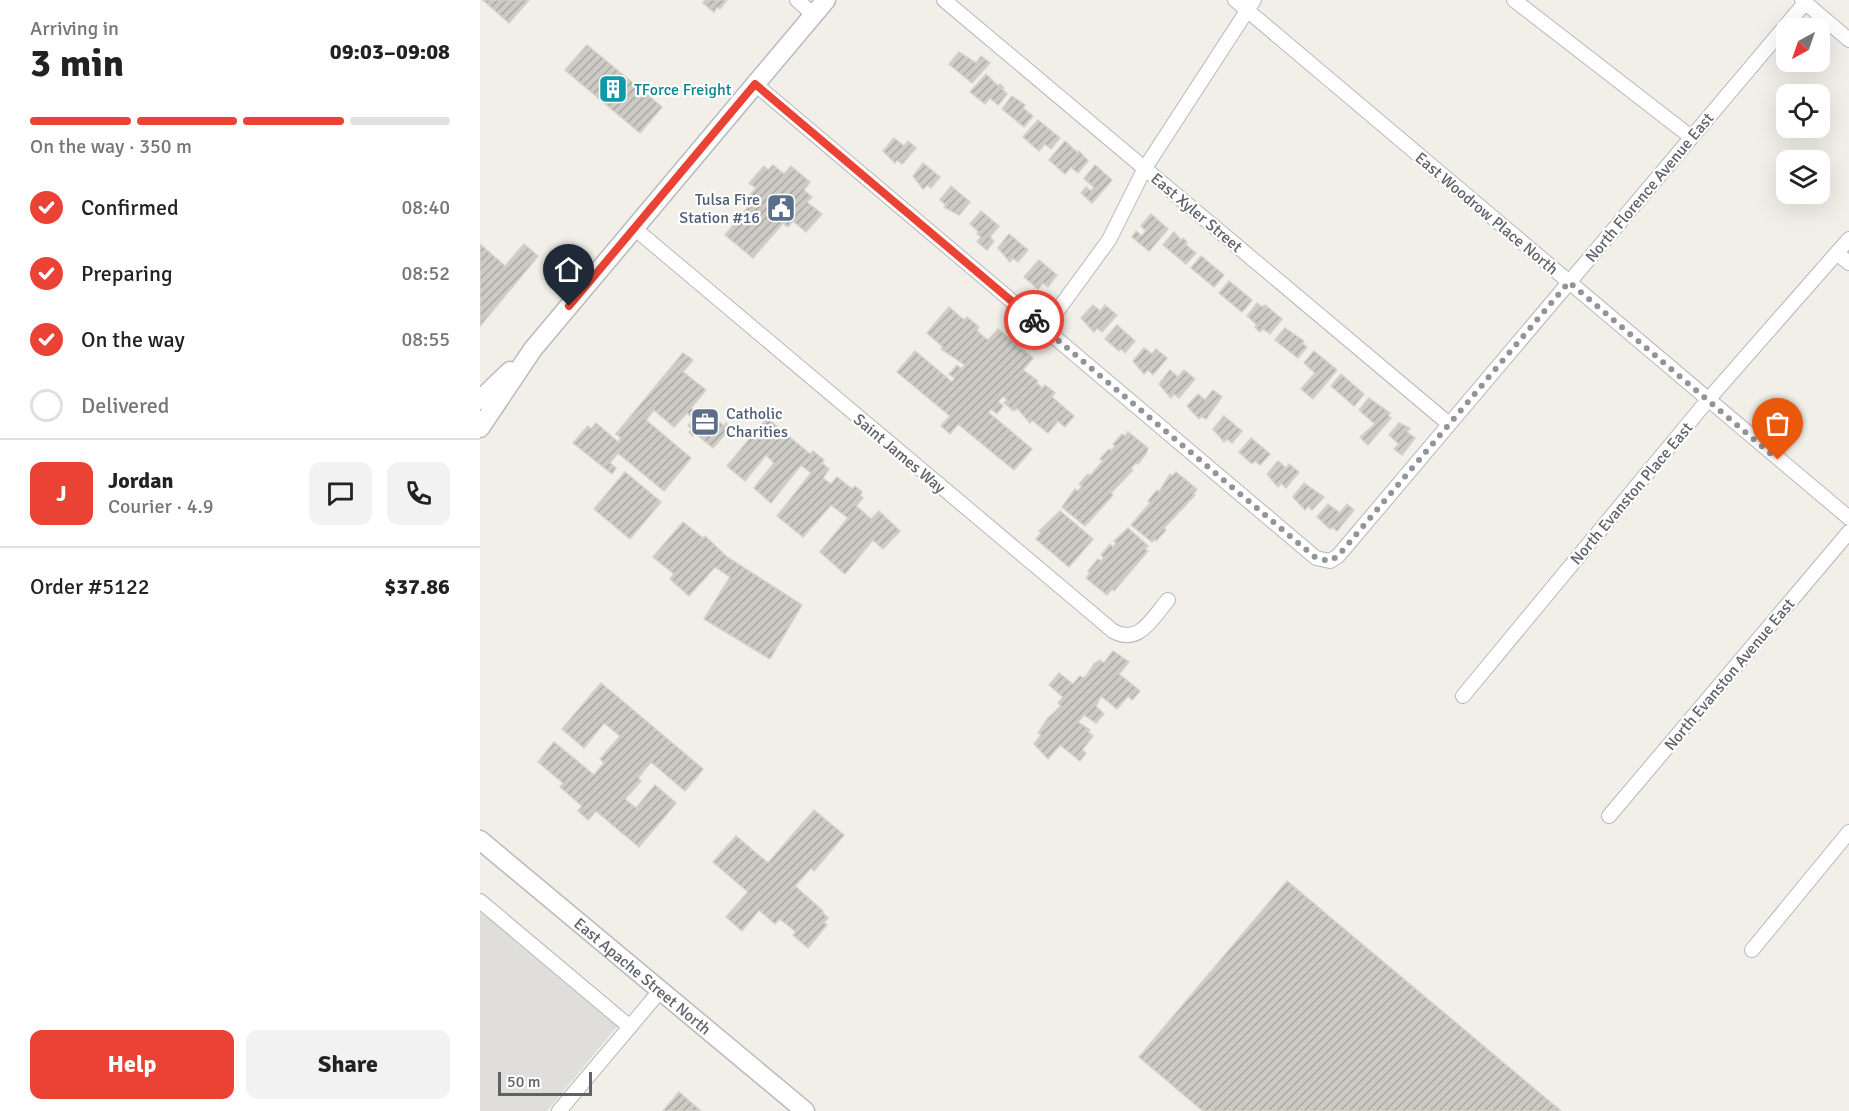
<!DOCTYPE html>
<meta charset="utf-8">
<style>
body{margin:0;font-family:Signika,sans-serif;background:#f2f2f2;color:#222;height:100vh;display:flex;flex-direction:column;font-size:22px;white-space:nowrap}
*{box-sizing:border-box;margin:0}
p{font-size:20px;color:#767676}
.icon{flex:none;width:33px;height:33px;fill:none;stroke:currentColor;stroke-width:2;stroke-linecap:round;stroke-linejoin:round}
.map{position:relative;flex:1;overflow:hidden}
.panel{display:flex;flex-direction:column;background:#fff;width:480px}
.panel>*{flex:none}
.needle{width:39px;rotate:220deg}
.fabs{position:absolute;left:1296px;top:18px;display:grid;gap:12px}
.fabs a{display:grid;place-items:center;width:54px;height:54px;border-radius:12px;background:#fff;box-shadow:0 6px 24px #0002;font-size:30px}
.scale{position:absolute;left:18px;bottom:15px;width:94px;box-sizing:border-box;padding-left:6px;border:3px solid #5f6368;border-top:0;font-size:16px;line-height:21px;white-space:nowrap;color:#5f6368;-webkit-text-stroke:4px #fff;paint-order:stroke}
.pin{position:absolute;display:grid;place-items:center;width:51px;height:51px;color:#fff;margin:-62px -26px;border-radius:50% 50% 50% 0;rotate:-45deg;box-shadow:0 0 6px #0007}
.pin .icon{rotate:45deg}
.courier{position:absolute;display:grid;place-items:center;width:60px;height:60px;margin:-30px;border:4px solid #ea4335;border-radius:50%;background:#fff;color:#222;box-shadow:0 2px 8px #0007}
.overview em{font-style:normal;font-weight:700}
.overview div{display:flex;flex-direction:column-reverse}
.overview{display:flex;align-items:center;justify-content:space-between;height:102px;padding:0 30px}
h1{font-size:39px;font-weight:700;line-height:45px}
.bar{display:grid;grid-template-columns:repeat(4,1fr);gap:9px 6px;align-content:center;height:72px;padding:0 30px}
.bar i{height:8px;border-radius:4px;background:#e0e0e0}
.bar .current{background:#ea4335}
.bar p{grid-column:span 4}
.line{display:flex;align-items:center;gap:15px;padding:0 30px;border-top:2px solid #e0e0e0}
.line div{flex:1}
.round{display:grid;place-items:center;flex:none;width:63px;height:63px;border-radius:12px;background:#f2f2f2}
ol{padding:0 30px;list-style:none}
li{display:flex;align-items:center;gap:18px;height:66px}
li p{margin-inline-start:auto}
li .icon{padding:6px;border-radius:50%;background:#ea4335;color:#fff;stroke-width:4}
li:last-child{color:#767676}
li i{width:33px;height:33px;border:3px solid #e0e0e0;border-radius:50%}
.primary-button{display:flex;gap:12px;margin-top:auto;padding:12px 30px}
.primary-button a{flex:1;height:69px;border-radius:12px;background:#ea4335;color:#fff;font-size:24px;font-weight:700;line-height:69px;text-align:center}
.primary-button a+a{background:#f2f2f2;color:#222}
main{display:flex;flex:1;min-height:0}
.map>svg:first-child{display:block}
.industrial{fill:#e0deda}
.building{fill:url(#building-hatch);stroke:#d6d1c6;stroke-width:1.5}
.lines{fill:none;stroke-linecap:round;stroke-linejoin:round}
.minor-casing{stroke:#b5b8bc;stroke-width:16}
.secondary-casing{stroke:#b6babf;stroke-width:21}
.minor{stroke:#fff;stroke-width:14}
.secondary{stroke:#fff;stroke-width:18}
.done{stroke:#929495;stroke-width:6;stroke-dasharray:0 10.8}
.route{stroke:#ea4335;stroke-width:8}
.labels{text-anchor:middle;stroke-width:4.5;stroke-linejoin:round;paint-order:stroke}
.culture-label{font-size:16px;fill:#0d838f;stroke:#fff;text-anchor:start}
.street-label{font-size:16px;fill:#5f6368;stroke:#fff}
.service-label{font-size:16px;fill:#4e5e75;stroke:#fff;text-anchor:end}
</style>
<main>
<section class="panel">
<div class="overview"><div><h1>3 min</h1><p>Arriving in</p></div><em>09:03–09:08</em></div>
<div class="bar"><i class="current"></i><i class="current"></i><i class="current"></i><i></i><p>On the way · 350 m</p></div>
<ol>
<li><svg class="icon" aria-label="check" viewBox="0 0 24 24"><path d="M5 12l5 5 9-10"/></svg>Confirmed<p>08:40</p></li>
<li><svg class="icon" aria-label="check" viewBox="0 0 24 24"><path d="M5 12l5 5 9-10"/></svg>Preparing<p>08:52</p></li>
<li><svg class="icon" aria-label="check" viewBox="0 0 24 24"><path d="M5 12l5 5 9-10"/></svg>On the way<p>08:55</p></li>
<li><i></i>Delivered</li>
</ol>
<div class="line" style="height:108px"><b class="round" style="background:#ea4335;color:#fff">J</b><div><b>Jordan</b><p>Courier · 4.9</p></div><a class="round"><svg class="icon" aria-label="chat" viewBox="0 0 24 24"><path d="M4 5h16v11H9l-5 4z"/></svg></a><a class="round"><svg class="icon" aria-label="phone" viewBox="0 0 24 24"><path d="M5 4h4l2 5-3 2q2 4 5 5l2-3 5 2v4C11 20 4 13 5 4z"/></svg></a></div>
<div class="line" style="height:78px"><div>Order #5122</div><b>$37.86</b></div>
<div class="primary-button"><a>Help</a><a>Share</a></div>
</section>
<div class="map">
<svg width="1369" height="1111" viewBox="0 0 1369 1111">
<defs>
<pattern id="building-hatch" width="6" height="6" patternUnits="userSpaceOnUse" patternTransform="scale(1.5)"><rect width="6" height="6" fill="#cccac5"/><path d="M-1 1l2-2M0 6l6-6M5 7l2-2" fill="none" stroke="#a9a8a4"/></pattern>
</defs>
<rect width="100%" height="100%" fill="#f1efe8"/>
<polygon class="industrial" points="0,908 139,1024 67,1111 0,1111"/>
<g class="building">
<polygon points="3,0 49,0 29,23"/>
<polygon points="225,0 247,0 240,9 237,7 234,12 223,3"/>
<polygon points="107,45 182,107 160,133 85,70"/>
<polygon points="479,52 496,63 501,56 510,63 492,83 469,64"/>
<polygon points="506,74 518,86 520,84 524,88 522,89 527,94 518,105 510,98 505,104 490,92"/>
<polygon points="532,96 545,105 543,108 553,116 544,127 522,109"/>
<polygon points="558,120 580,138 571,149 565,144 559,151 543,137"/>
<polygon points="414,138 424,146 428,141 436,148 422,164 417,160 415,163 403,151"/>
<polygon points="585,141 598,153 599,151 608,161 598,173 591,167 585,174 569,160"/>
<polygon points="443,163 460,177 451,188 447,185 443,189 433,176"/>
<polygon points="293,165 304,174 311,166 330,182 324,190 332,197 327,202 342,214 326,232 313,221 308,227 303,223 273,258 245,235 275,199 270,195 276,188 269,183 284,166 288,170"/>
<polygon points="615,165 632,180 612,203 601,193 606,187 611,191 614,187 604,179"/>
<polygon points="471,186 490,202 479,215 464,207 466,205 460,200"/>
<polygon points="501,211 519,226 510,237 514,241 507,250 497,242 501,237 497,234 499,232 490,224"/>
<polygon points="671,214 688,229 669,251 652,237 656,231 662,236 666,231 661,226"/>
<polygon points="694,232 701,240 703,238 707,242 705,244 716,253 706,264 683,245"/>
<polygon points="529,234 548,250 538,262 533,258 530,262 518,248"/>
<polygon points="0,244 25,266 44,244 58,256 0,326"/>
<polygon points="721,256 744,275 734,287 711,268"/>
<polygon points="559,260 577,275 568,287 563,283 558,289 544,277"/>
<polygon points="749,281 772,300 762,312 739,293"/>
<polygon points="777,303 782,307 785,305 802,319 790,334 783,329 780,332 775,327 777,325 767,316"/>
<polygon points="613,305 620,311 625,305 637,315 622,332 617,328 614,332 601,318"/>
<polygon points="469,307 484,320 487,317 499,327 497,331 508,340 518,329 553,358 543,370 558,381 557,383 562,388 565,385 575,393 572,397 594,416 585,427 578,421 568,433 552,420 550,423 537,408 534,411 524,403 527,400 523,396 518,402 523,406 517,414 511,409 508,412 552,449 534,470 478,424 470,434 461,426 470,416 417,372 435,351 472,382 475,378 469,374 477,365 481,369 485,365 461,349 463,347 447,333"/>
<polygon points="637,325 655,341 645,353 641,349 639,351 625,339"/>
<polygon points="805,328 824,341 822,343 827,347 818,358 795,340"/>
<polygon points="664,348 672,354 676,349 687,358 673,375 668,370 664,374 653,361"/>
<polygon points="834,351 857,370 833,399 821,389 835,373 824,363"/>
<polygon points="203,353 213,360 203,372 226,390 211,408 218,413 222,408 244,426 246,423 251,427 233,448 215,433 213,436 209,432 212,429 208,426 214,419 207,413 194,427 174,410 166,420 211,458 184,491 138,453 130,463 136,468 132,474 93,443 108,426 111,429 116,423 138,442 141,438 136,434"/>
<polygon points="690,370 698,377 704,370 715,379 699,398 694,394 691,398 679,384"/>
<polygon points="861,374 884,394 874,406 851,386"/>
<polygon points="733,390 742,397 726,419 721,416 719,419 707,406 718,394 725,400"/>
<polygon points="889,398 910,413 908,415 911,418 888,445 880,437 895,424 879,410"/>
<polygon points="744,416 762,431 752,443 747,439 744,442 733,429"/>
<polygon points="287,418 330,454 333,451 344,460 342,463 349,469 343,478 351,484 357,477 372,489 375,486 382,492 380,495 383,498 376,506 391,519 399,511 420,531 403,549 393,540 365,574 340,552 368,518 351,505 323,537 297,516 331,473 321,465 291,503 274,488 294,463 286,455 265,481 247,466"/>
<polygon points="919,423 930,428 927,432 935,438 922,455 914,449 919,444 909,435"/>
<polygon points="648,432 668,448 666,454 658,464 656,463 651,468 653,470 631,493 633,495 605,526 582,507 595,489 598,491 602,486 599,484 608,474 610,476 623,461 620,459 629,449 631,451 635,446 633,444 642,434 645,436"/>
<polygon points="771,438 790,454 780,465 775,461 772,464 759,452"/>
<polygon points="798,461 806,468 809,464 819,472 806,488 801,483 798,487 787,474"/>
<polygon points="145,472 181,502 150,539 114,509"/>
<polygon points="696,472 717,489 713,494 715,495 684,528 686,530 676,541 675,539 672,542 651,525 670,503 668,501 677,490 679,492 690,474 692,476"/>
<polygon points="824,483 844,497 832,510 828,506 825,510 813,497"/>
<polygon points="848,504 860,513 867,504 874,510 857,531 852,527 850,529 837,517"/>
<polygon points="580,511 613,539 589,567 556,539 561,533 559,531"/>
<polygon points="203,522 223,538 225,536 247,557 322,605 290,659 224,619 250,577 235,567 209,596 190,579 194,574 173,557"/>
<polygon points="648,528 668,546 665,549 668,551 634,591 632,589 627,595 606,578 610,573 608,571 618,559 621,561 624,558 621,555 630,544 633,547 636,543 634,541"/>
<polygon points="633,651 649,662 639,674 660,691 652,700 648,696 637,709 621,696 616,706 624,714 616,723 604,715 598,722 610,730 608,732 613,736 602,750 606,753 600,761 580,745 568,759 554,744 561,735 558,733 568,718 581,706 578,703 583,697 569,685 579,673 593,684 600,676 603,678 607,675 614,664 620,660 624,663"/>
<polygon points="121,683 223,769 205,791 171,762 158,778 161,781 145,799 156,808 175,785 196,803 159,847 116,811 108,820 98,811 102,806 80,787 83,783 58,762 74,742 114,775 124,763 120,759 140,736 124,723 104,748 82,729"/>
<polygon points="334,810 364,835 334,871 331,868 315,886 343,911 342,912 348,918 344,923 347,925 328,948 313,935 316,932 300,919 295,924 279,910 262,931 246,917 268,892 233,862 256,836 288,863"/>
<polygon points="807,881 1081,1111 723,1111 659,1057"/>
<polygon points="199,1092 221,1111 183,1111"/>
</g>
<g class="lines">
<g class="minor-casing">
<g id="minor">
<polyline points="317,0 334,15"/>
<polyline points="464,0 969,424"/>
<polyline points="755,0 1369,518"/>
<polyline points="1034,0 1211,137"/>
<polyline points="1322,0 1369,40"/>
<polyline points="275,84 836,558 850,561 858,556 1325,3"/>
<path d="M154,228L633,631C659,646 673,617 688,600"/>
<polyline points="1357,253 1369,263"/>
<polyline points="564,329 629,240 665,168 774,0"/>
<polyline points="983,696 1227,401 1369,239"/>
<polyline points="1129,816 1369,532"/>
<polyline points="0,901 150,1027"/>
<polyline points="1272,950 1369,832"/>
<polyline points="79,1111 180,991"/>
</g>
</g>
<g class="secondary-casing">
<g id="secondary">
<polyline points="0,400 30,371"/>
<polyline points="0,428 53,349 346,0"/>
<path id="s1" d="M0,840L325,1111"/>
</g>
</g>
<use href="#minor" class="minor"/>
<use href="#secondary" class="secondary"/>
</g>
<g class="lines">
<polyline class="done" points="554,320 836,558 850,561 858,556 1089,282 1298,460"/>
<polyline class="route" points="89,306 275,84 554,320"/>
</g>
<defs>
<g id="building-square" transform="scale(1.5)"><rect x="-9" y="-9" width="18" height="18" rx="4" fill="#0f9aa8" stroke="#fff"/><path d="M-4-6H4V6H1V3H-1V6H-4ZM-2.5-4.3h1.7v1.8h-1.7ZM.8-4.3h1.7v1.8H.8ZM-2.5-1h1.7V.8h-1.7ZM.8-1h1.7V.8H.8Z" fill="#fff"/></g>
<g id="civic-square" transform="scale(1.5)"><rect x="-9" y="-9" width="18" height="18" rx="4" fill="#5c6f8a" stroke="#fff"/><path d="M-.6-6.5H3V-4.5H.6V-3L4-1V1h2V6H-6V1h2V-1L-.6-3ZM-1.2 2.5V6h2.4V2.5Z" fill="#fff"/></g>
<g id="office-square" transform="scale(1.5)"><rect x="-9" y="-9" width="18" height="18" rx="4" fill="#5c6f8a" stroke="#fff"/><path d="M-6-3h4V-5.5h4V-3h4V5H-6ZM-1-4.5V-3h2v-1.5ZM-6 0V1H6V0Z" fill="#fff"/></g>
</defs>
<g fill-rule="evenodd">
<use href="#building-square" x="133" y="89"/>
<use href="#civic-square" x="301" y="208"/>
<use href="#office-square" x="225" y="422"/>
</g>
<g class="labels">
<g class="culture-label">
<text x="154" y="95">TForce Freight</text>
</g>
<g class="street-label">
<text transform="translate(1169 187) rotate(-50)" y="6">North Florence Avenue East</text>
<text transform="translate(717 212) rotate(40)" y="6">East Xyler Street</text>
<text transform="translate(1007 213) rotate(40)" y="6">East Woodrow Place North</text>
<text transform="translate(420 453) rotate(40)" y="6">Saint James Way</text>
<text transform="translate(1151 493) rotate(-50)" y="6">North Evanston Place East</text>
<text transform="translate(1249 674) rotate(-50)" y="6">North Evanston Avenue East</text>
<text dy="6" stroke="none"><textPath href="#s1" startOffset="212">East Apache Street North</textPath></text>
</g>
<g class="service-label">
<text x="280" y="205">Tulsa Fire<tspan x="280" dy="18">Station #16</tspan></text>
<text x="246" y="419" text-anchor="start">Catholic<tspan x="246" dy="18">Charities</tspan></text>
</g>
</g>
</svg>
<div class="fabs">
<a><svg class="needle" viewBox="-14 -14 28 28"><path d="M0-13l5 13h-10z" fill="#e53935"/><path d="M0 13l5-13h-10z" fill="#767676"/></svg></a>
<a><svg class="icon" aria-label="locate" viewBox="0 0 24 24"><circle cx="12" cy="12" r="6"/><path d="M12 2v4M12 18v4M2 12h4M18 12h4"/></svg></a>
<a><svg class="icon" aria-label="layers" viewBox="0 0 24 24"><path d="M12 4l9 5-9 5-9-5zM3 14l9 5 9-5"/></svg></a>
</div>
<div class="scale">50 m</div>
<div class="pin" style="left:1298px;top:460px;background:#ea580c"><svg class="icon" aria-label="bag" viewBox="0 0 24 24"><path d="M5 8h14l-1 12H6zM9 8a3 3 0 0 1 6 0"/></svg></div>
<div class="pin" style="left:89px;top:306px;background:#1f2937"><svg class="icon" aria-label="home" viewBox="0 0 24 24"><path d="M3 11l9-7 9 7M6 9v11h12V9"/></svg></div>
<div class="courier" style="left:554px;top:320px"><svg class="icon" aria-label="bike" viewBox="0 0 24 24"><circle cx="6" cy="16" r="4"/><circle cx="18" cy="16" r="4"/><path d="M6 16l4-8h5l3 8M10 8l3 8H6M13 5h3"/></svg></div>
</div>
</main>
